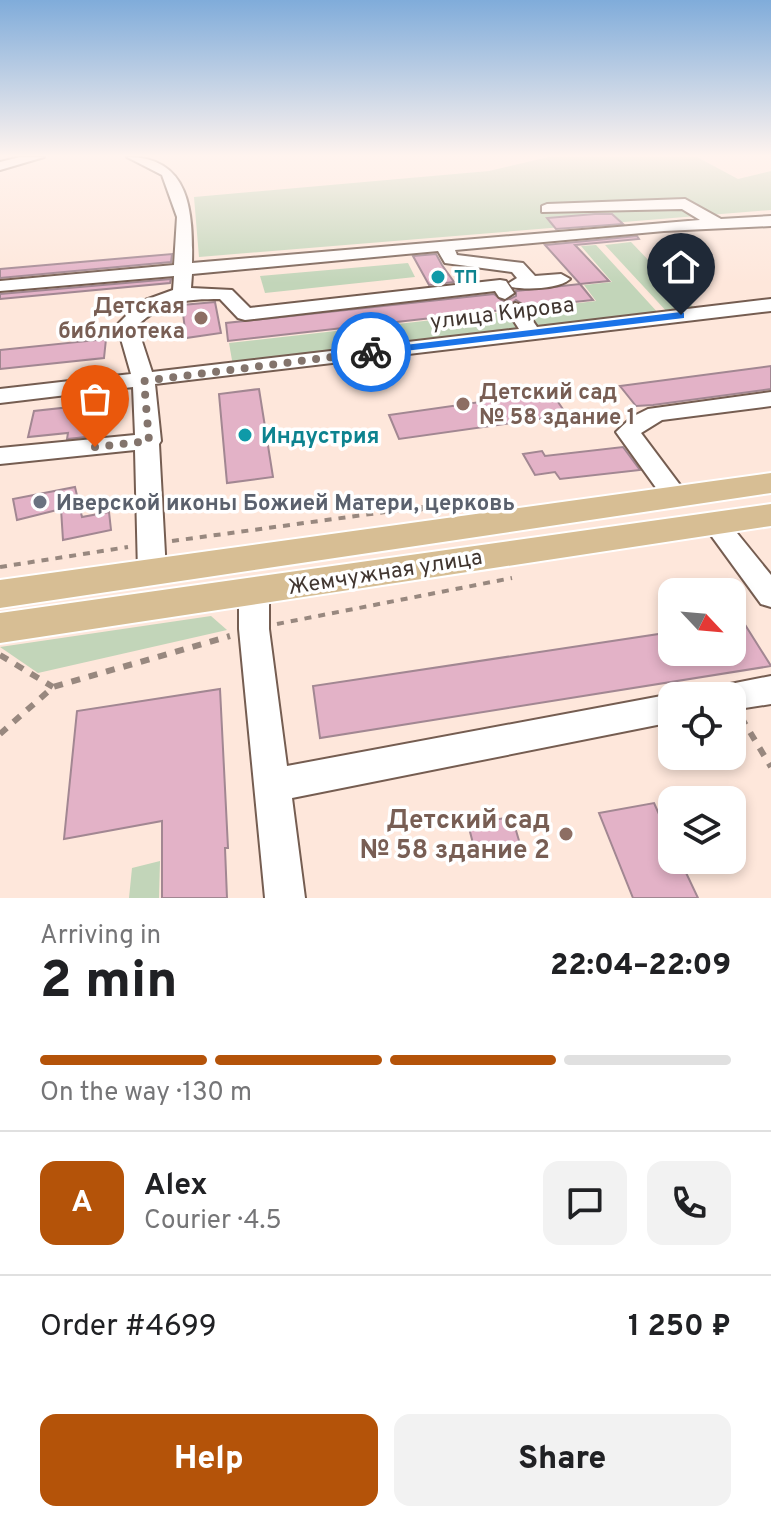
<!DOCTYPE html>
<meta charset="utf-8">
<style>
body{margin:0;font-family:Overpass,sans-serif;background:#f2f2f2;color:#202124;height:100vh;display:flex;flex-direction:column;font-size:30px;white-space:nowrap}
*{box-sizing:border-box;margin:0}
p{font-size:26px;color:#757577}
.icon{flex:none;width:44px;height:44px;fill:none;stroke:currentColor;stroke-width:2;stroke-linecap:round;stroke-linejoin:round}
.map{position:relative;height:898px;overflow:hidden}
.panel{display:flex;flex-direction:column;background:#fff;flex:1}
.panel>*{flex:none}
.needle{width:52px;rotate:116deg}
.fabs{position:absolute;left:658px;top:578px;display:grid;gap:16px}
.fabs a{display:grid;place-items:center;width:88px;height:88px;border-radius:16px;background:#fff;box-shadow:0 4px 12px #0003;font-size:40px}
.pin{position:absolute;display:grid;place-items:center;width:68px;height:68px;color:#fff;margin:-82px -34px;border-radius:50% 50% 50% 0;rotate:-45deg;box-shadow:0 0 8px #0007}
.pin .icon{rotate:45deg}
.courier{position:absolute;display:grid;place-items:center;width:80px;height:80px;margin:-40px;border:6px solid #1a73e8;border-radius:50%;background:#fff;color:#222;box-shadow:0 2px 10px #0007}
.head em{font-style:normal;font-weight:800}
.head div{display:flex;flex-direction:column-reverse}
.head{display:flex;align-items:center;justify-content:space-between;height:136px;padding:0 40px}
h1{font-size:52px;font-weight:800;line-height:60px}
.bar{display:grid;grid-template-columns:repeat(4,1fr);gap:12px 8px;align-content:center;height:96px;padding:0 40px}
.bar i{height:10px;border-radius:6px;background:#e0e0e0}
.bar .selected{background:#b45309}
.bar p{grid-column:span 4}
.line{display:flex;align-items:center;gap:20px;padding:0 40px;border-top:2px solid #e0e0e0}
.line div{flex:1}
.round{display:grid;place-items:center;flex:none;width:84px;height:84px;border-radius:16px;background:#f2f2f2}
.action{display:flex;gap:16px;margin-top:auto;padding:16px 40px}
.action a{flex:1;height:92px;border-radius:16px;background:#b45309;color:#fff;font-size:32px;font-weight:800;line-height:92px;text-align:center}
.action a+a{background:#f2f2f2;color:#202124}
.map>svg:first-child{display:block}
.green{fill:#c2d5b9}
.building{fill:#e3b2c7;stroke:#a28792;stroke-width:2}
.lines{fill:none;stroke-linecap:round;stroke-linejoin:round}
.minor-casing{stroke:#755d51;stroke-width:4}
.major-casing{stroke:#fff;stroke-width:4}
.path-far1{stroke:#98887f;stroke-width:4;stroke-dasharray:7 7;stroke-linecap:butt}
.path{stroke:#98887f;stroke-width:6;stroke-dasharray:9 9;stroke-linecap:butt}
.minor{fill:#fff;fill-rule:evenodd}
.major{fill:#d7be94;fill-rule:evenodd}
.route{fill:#1a73e8}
.done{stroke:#83746c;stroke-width:8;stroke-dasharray:0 14.4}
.culture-dot{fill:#0f9aa8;stroke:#fff;stroke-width:3}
.education-dot{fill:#8d6e63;stroke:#fff;stroke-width:3}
.worship-dot{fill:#6b7280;stroke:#fff;stroke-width:3}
.labels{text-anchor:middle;stroke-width:7;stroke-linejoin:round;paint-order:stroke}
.far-culture-label{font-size:18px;font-weight:bold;fill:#0d838f;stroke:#fff;text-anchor:start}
.education-label{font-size:22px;font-weight:bold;fill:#785e54;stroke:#fff;text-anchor:end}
.street-label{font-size:22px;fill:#413630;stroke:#fff}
.culture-label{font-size:22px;font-weight:bold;fill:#0d838f;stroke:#fff;text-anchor:start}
.worship-label{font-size:22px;font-weight:bold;fill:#5b616d;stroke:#fff;text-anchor:start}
.near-education-label{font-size:26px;font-weight:bold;fill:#785e54;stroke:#fff;text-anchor:end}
</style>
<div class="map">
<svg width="771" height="898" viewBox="0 0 771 898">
<rect width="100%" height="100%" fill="#fee7db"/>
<g class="green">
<polygon points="549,157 697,157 738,179 771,171 771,210 199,257 194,197 489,171"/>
<polygon points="631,242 697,311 669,314 605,245"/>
<polygon points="596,245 660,315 532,329 520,310 596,301 584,285 612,282 581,246"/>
<polygon points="408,263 415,277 265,293 260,276"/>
<polygon points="513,311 526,330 233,366 229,343"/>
<polygon points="211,616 227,630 38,673 0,647"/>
<polygon points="160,861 159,898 129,898 132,868"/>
</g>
<g class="building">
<polygon points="595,214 612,214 623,224 556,229 547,218"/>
<polygon points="637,236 639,239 575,245 609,281 580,284 545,245"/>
<polygon points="172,254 171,262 0,278 0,269"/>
<polygon points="436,254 442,265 454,282 429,285 413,256"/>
<polygon points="171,279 170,283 0,299 0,294"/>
<polygon points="580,284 593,300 527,307 516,300 503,310 228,341 226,323 494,294 504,302 516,296 516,291"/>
<polygon points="215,302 221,333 186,338 182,305"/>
<polygon points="106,339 104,358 0,369 0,350"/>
<polygon points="771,366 771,389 653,405 636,406 620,386"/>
<polygon points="259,389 273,477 227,483 219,394"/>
<polygon points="551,392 567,415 399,439 389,415"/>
<polygon points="108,403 105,435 67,439 68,433 28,437 34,411"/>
<polygon points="623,447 640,470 560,479 555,472 535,475 523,454 542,451 545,456"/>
<polygon points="75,487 82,517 109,512 111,530 63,540 61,509 17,520 13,499"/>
<polygon points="732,604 771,666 320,738 313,686 672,632 672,652 732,652"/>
<polygon points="220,689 228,848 225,848 227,898 162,898 162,821 64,839 77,711"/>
<polygon points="654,803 672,843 672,860 680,860 698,898 633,898 599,813"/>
<polygon points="512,817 520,844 475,851 468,824"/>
</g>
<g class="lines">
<g class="minor-casing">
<g id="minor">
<polygon points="20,157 44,157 0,170 0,162"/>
<path d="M127,157C191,157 193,213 192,263L700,220L682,209L542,212V206L547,204L685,199L721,219L771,216V226L664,231L455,250L457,255L523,263L535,276L561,274L570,279C559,289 526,290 512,287L509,283L517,278L512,272L445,263L438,251L192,274L191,288L232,290L250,308L500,280L506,281L514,293L505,299L499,297L495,291L245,320L238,318L220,299C186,299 162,301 137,326L152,372L519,329L506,309L515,303L522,305L537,327L771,299V311L155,384L161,441L159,444L166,572L162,579L152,582L142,579L138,572L135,450L0,464V448L135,435L133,387L0,403V389L131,374L117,325L140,302L173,290L174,276L0,291V281L174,265L177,217L162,175Z"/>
<polygon points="771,392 771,406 662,420 641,433 689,497 685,503 676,505 667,503 616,432 632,417 648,409"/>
<polygon points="715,514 724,517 771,575 771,607 761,604 702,523 706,517"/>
<polygon points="254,581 264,584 269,592 269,629 287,766 672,694 678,696 672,696 672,722 292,798 305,898 265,898 239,629 239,592 244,584"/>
<polygon points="771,676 771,704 732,710 732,696 716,696 720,686"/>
</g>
</g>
<g class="major-casing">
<g id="major">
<polygon points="771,473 771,493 0,608 0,580"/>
<polygon points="771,504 771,526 0,643 0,613"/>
</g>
</g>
<g class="path-far1">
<polyline points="172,541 422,507 423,511"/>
<polyline points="0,567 128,547"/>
<polyline points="277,624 512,578"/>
</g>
<g class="path">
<polyline points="0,655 53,687"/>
<polyline points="741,717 771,767"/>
<polyline points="0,734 53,687 230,636"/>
</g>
<use href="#minor" class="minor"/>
<use href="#major" class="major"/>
</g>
<linearGradient id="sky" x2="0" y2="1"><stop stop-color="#80acda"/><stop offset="0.55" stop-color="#fff4ef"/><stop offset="1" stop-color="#fff4ef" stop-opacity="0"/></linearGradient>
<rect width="771" height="283" fill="url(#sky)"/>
<polygon class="route" points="681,312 684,313 684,318 371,355 365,352 371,349"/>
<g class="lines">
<polyline class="done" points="95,447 149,441 144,381 371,352"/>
</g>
<g class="culture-dot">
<circle cx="438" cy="277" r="8"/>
<circle cx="245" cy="435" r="8"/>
</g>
<g class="education-dot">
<circle cx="201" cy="318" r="8"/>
<circle cx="463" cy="404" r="8"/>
<circle cx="566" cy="834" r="8"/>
</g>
<circle class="worship-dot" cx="40" cy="502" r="8"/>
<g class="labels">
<g class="far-culture-label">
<text x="454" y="283">ТП</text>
</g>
<g class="education-label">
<text x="185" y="313">Детская<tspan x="185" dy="25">библиотека</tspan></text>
<text x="479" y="399" text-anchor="start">Детский сад<tspan x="479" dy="25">№ 58 здание 1</tspan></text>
</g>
<g class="street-label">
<text transform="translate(502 312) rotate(-7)" y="8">улица Кирова</text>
<text transform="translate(385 571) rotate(-9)" y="8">Жемчужная улица</text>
</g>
<g class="culture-label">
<text x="261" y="443">Индустрия</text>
</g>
<g class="worship-label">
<text x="56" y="510">Иверской иконы Божией Матери, церковь</text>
</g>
<g class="near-education-label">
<text x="550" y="828">Детский сад<tspan x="550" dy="30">№ 58 здание 2</tspan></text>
</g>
</g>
</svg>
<div class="fabs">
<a><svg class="needle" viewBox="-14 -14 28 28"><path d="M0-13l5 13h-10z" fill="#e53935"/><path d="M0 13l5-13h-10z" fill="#757577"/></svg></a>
<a><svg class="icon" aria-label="locate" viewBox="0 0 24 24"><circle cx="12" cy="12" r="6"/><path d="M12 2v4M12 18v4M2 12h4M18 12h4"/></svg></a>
<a><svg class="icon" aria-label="layers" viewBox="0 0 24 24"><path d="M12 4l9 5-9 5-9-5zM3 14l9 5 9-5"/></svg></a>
</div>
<div class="pin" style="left:95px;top:447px;background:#ea580c"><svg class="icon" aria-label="bag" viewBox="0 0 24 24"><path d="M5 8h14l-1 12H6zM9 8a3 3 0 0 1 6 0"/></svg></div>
<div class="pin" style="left:681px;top:315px;background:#1f2937"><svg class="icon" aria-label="home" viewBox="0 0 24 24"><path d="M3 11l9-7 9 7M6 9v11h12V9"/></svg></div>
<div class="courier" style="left:371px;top:352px"><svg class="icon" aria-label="bike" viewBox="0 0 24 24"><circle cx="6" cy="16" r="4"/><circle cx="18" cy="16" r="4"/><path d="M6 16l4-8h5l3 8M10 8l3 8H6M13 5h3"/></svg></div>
</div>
<section class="panel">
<div class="head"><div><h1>2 min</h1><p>Arriving in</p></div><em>22:04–22:09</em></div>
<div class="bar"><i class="selected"></i><i class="selected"></i><i class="selected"></i><i></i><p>On the way · 130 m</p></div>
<div class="line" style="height:144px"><b class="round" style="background:#b45309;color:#fff">A</b><div><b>Alex</b><p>Courier · 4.5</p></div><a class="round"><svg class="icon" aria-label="chat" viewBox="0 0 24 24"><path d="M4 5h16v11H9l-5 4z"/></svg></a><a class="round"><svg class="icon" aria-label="phone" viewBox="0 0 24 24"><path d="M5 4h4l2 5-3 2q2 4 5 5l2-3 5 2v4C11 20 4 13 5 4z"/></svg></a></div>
<div class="line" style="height:104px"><div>Order #4699</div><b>1 250 ₽</b></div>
<div class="action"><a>Help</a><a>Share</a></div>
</section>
